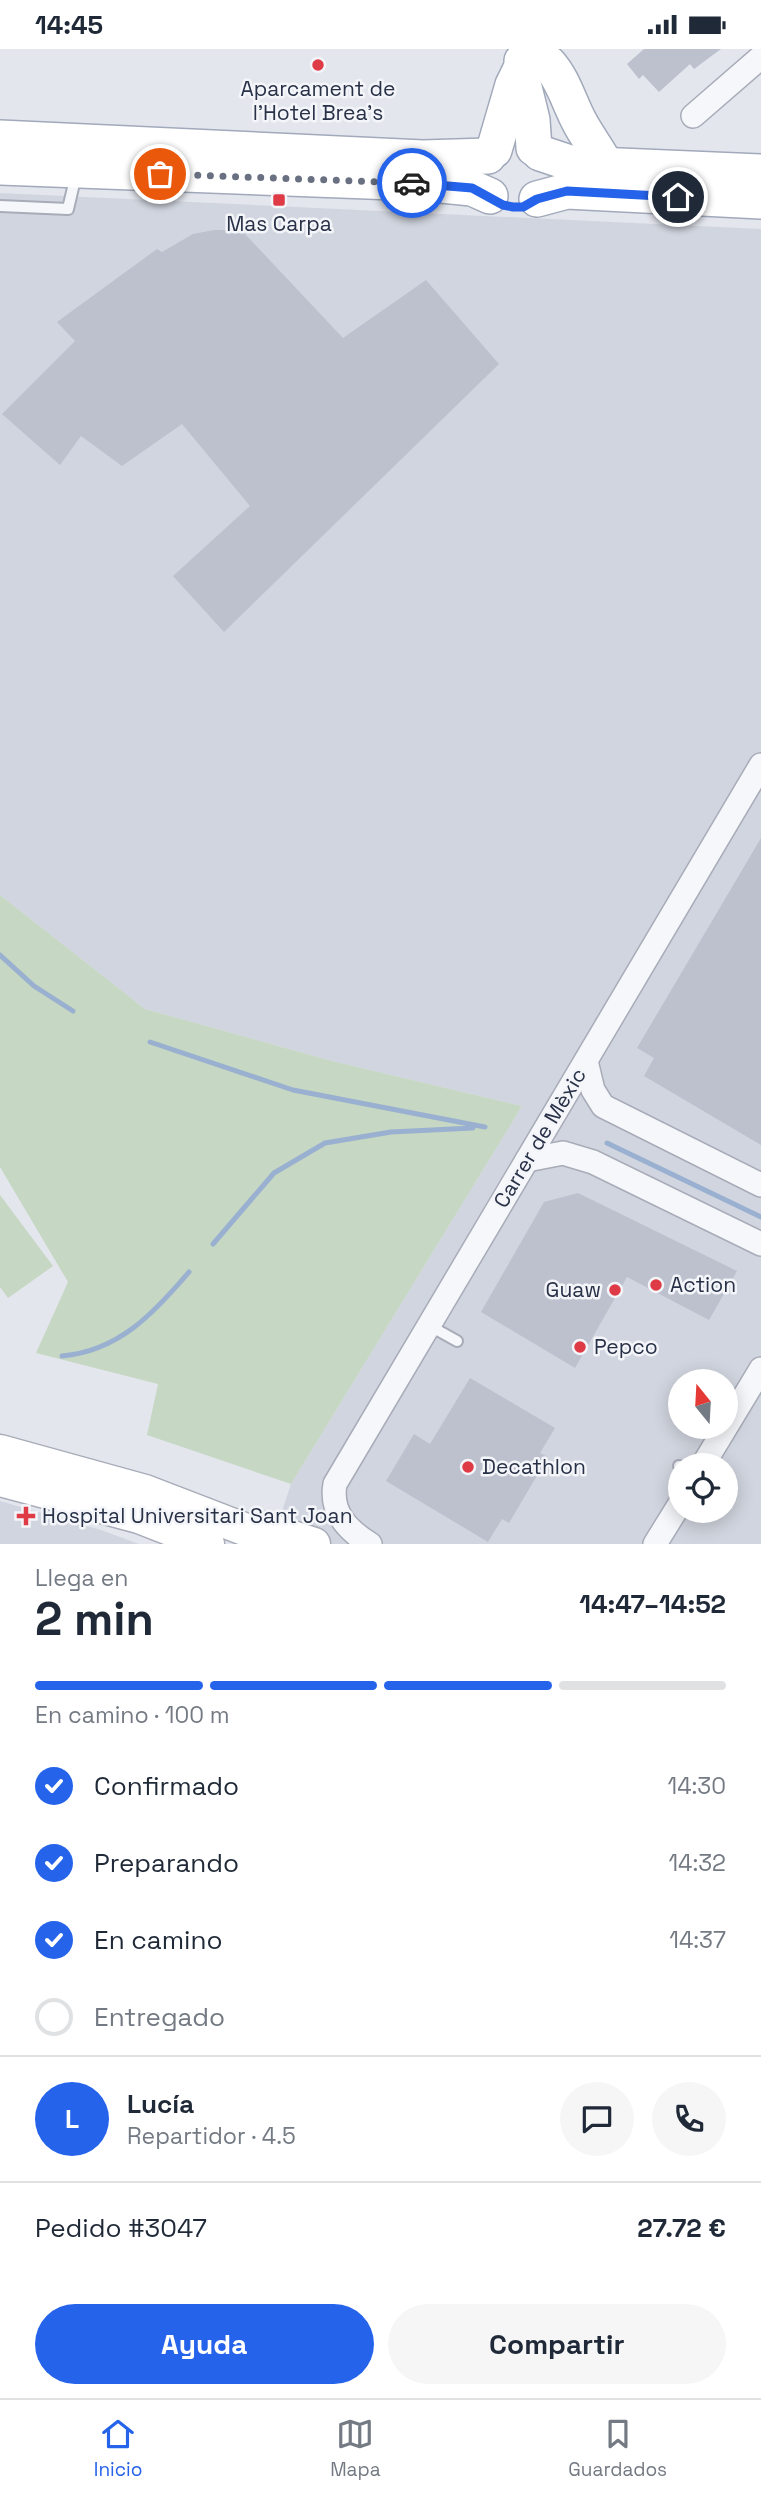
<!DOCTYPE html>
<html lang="es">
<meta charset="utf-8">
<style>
body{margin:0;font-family:"Space Grotesk",sans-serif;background:#f6f6f7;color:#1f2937;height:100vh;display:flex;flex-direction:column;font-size:26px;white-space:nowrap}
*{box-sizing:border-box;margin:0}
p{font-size:23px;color:#747a83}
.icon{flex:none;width:38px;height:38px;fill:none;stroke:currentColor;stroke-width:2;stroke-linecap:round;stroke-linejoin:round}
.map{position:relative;height:1495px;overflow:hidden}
.sheet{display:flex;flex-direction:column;background:#fff;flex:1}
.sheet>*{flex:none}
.needle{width:46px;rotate:342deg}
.buttons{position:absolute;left:668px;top:1320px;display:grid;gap:14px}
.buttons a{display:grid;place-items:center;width:70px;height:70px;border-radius:50%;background:#fff;box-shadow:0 4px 18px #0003;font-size:35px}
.pin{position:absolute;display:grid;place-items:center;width:60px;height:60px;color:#fff;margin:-30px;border:4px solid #fff;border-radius:50%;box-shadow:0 2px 7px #0007}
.courier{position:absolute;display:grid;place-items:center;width:70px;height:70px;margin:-35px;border:5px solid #2563eb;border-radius:50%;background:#fff;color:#222;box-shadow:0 2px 9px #0007}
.overview em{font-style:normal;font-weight:700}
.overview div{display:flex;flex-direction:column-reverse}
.overview{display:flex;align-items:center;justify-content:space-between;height:119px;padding:0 35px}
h1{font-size:46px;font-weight:700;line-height:52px}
.bar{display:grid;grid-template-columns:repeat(4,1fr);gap:10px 7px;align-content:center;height:84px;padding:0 35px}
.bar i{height:9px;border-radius:5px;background:#e0e1e3}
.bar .on{background:#2563eb}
.bar p{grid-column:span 4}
.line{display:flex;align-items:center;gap:18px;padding:0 35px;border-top:2px solid #e0e1e3}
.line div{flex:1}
.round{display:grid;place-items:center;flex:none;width:74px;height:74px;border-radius:37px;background:#f6f6f7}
ol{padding:0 35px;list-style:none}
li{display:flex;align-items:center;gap:21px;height:77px}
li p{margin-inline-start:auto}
li .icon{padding:7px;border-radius:50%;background:#2563eb;color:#fff;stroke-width:4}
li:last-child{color:#747a83}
li i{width:38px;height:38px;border:4px solid #e0e1e3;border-radius:50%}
.button{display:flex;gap:14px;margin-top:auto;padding:14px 35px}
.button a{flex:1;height:80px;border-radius:42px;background:#2563eb;color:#fff;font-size:28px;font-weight:700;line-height:80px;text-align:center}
.button a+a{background:#f6f6f7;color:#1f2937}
.status{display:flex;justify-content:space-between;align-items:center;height:49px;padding:0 35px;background:#fff;direction:ltr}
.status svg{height:19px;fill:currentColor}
.tab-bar{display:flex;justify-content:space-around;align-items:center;height:98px;border-top:2px solid #e0e1e3;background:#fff;font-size:19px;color:#747a83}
.tab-bar a{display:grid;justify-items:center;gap:4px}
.tab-bar .on{color:#2563eb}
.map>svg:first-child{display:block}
.built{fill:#d1d5df;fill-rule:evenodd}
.green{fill:#c6d7c3}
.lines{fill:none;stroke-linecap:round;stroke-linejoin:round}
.stream{stroke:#9ab0d0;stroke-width:5}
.building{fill:#bcc1cd}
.service-casing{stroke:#a7acb8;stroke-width:14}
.minor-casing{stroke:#a7acb8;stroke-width:26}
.secondary-casing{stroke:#a7acb8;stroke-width:35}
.primary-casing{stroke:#a1a9ba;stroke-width:38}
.service{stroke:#f6f7fa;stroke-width:10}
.minor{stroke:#f6f7fa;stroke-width:23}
.secondary{stroke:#fff;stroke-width:32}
.primary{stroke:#fff;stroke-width:35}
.done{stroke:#697081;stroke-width:7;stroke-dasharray:0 12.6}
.route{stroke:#2563eb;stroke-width:9}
.poi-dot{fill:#de3b46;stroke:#f3f5f9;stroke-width:2.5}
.labels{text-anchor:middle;stroke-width:5;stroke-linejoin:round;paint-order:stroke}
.poi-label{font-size:21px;fill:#283147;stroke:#f3f5f9;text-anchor:start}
.street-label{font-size:21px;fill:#283147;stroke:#f3f5f9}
</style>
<div class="status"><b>14:45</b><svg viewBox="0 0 49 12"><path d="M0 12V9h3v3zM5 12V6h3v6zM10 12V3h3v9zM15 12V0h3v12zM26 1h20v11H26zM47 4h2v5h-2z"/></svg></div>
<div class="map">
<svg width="761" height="1495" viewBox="0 0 761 1495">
<rect width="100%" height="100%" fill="#e3e6ed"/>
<g class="built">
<path d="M0,144L761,180V1495H271L291,1435L522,1057L332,1012L145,960L0,846ZM681,1332H726V1377H681ZM681,1416H726V1461H681Z"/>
<polygon points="0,1452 101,1481 139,1495 0,1495"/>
</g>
<g class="green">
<polygon points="0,846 145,960 332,1012 522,1057 291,1435 147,1386 158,1335 36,1304 68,1233 0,1118"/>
<polygon points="0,1146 53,1217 8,1249 0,1238"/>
</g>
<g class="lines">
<g class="stream">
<polyline points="0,906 34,937 73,962"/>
<polyline points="150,993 293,1041 485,1078"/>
<polyline points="607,1094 761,1168"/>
<polyline points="213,1195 274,1124 325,1094 391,1083 473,1079"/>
<path d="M62,1307C119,1302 154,1264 189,1223"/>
</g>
</g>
<g class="building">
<polygon points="644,0 721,0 694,20 690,15 659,43 643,26 639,30 627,15"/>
<polygon points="214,181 238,181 245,185 343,289 426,231 499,315 224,583 173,527 250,457 182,375 122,417 81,387 60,416 2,365 75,292 57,273 157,200 162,203 193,185"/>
<polygon points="761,789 761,1096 644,1027 654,1009 637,999"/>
<polygon points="578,1144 737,1222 709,1271 627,1228 575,1319 481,1263 544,1153"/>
<polygon points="470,1329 555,1379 540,1404 548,1408 509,1474 502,1470 488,1493 386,1432 414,1385 430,1395"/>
</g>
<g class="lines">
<g class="service-casing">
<g id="service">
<polyline points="0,157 68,160 76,126"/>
<polyline points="430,1277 457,1292"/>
<polyline points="679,1417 681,1418"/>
</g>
</g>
<g class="minor-casing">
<g id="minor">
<polyline points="693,67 761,8"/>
<polyline points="586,1012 593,1041 603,1057 761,1136"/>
<polyline points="527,1111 563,1104 593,1113 761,1195"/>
<polyline points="703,1416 761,1320"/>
<path d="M370,1495C347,1481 330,1463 335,1435L761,716"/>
<polyline points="655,1495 681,1453"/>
</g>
</g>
<g class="secondary-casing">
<g id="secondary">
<polyline points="0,1402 145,1442 283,1495"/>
<polyline points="0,1431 139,1468 208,1495"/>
<polyline points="265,1479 314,1495"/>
</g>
</g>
<g class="primary-casing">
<g id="primary">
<path d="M522,12L549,15C564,32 569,54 580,74C588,89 598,101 606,117"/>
<polyline points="520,22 532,71 534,99"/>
<polyline points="0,89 423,109 488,107"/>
<polyline points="494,101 513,36 520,22"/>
<polyline points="540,104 573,115 761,123"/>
<polyline points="0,118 421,134 472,139 490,147"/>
<polyline points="537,150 567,142 761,152"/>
</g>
</g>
<use href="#service" class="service"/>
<use href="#minor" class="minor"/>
<use href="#secondary" class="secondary"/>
<use href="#primary" class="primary"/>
</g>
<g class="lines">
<polyline class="done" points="160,125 412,134"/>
<polyline class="route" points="412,134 472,139 503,156 513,158 523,158 537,150 567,142 678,148"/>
</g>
<g class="poi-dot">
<circle cx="318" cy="16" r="7"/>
<rect x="272" y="144" width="14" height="14" rx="3.5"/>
<circle cx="656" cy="1236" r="7"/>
<circle cx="615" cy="1241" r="7"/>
<circle cx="580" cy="1298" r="7"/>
<circle cx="468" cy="1418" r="7"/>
<path d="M22.5 1456.5h7v7h7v7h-7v7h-7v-7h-7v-7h7z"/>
</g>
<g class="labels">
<g class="poi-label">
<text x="318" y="47" text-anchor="middle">Aparcament de<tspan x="318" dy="24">l'Hotel Brea's</tspan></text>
<text x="279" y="182" text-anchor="middle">Mas Carpa</text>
<text x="670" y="1243">Action</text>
<text x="601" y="1248" text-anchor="end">Guaw</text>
<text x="594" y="1305">Pepco</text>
<text x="482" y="1425">Decathlon</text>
<text x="42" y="1474">Hospital Universitari Sant Joan</text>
</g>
<g class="street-label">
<text transform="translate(540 1089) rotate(-59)" y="7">Carrer de Mèxic</text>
</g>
</g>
</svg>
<div class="buttons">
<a><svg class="needle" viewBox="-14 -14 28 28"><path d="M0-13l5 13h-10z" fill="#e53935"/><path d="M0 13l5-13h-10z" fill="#747a83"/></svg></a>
<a><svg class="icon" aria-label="locate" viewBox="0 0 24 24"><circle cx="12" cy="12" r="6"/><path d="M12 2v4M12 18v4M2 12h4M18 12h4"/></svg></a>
</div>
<div class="pin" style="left:160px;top:125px;background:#ea580c"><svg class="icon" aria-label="bag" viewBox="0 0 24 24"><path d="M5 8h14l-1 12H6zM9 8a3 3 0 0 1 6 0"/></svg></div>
<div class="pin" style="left:678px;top:148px;background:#1f2937"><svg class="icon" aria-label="home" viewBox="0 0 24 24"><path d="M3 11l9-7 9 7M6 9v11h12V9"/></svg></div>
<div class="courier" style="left:412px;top:134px"><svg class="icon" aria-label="car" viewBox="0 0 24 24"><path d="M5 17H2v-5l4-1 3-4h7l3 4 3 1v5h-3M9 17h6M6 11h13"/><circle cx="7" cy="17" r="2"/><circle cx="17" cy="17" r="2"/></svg></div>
</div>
<section class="sheet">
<div class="overview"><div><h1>2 min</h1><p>Llega en</p></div><em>14:47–14:52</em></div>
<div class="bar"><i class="on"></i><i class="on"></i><i class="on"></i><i></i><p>En camino · 100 m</p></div>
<ol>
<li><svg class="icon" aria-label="check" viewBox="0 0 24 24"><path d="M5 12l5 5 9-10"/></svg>Confirmado<p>14:30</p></li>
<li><svg class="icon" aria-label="check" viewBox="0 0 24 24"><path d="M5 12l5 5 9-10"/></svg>Preparando<p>14:32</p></li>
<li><svg class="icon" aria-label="check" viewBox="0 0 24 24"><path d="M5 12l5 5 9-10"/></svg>En camino<p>14:37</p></li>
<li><i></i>Entregado</li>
</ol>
<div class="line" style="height:126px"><b class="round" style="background:#2563eb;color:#fff">L</b><div><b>Lucía</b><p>Repartidor · 4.5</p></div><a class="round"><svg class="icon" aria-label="chat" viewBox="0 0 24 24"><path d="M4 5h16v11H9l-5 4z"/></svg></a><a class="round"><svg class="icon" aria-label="phone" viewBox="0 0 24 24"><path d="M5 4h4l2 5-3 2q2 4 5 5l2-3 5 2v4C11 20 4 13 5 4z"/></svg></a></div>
<div class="line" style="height:91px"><div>Pedido #3047</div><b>27.72 €</b></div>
<div class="button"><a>Ayuda</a><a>Compartir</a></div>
</section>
<nav class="tab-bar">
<a class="on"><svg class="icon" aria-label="home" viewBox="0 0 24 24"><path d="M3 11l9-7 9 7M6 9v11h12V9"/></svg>Inicio</a>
<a><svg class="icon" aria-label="map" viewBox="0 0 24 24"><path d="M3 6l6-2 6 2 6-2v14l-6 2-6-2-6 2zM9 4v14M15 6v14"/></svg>Mapa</a>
<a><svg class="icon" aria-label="saved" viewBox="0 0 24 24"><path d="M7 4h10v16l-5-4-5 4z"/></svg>Guardados</a>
</nav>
